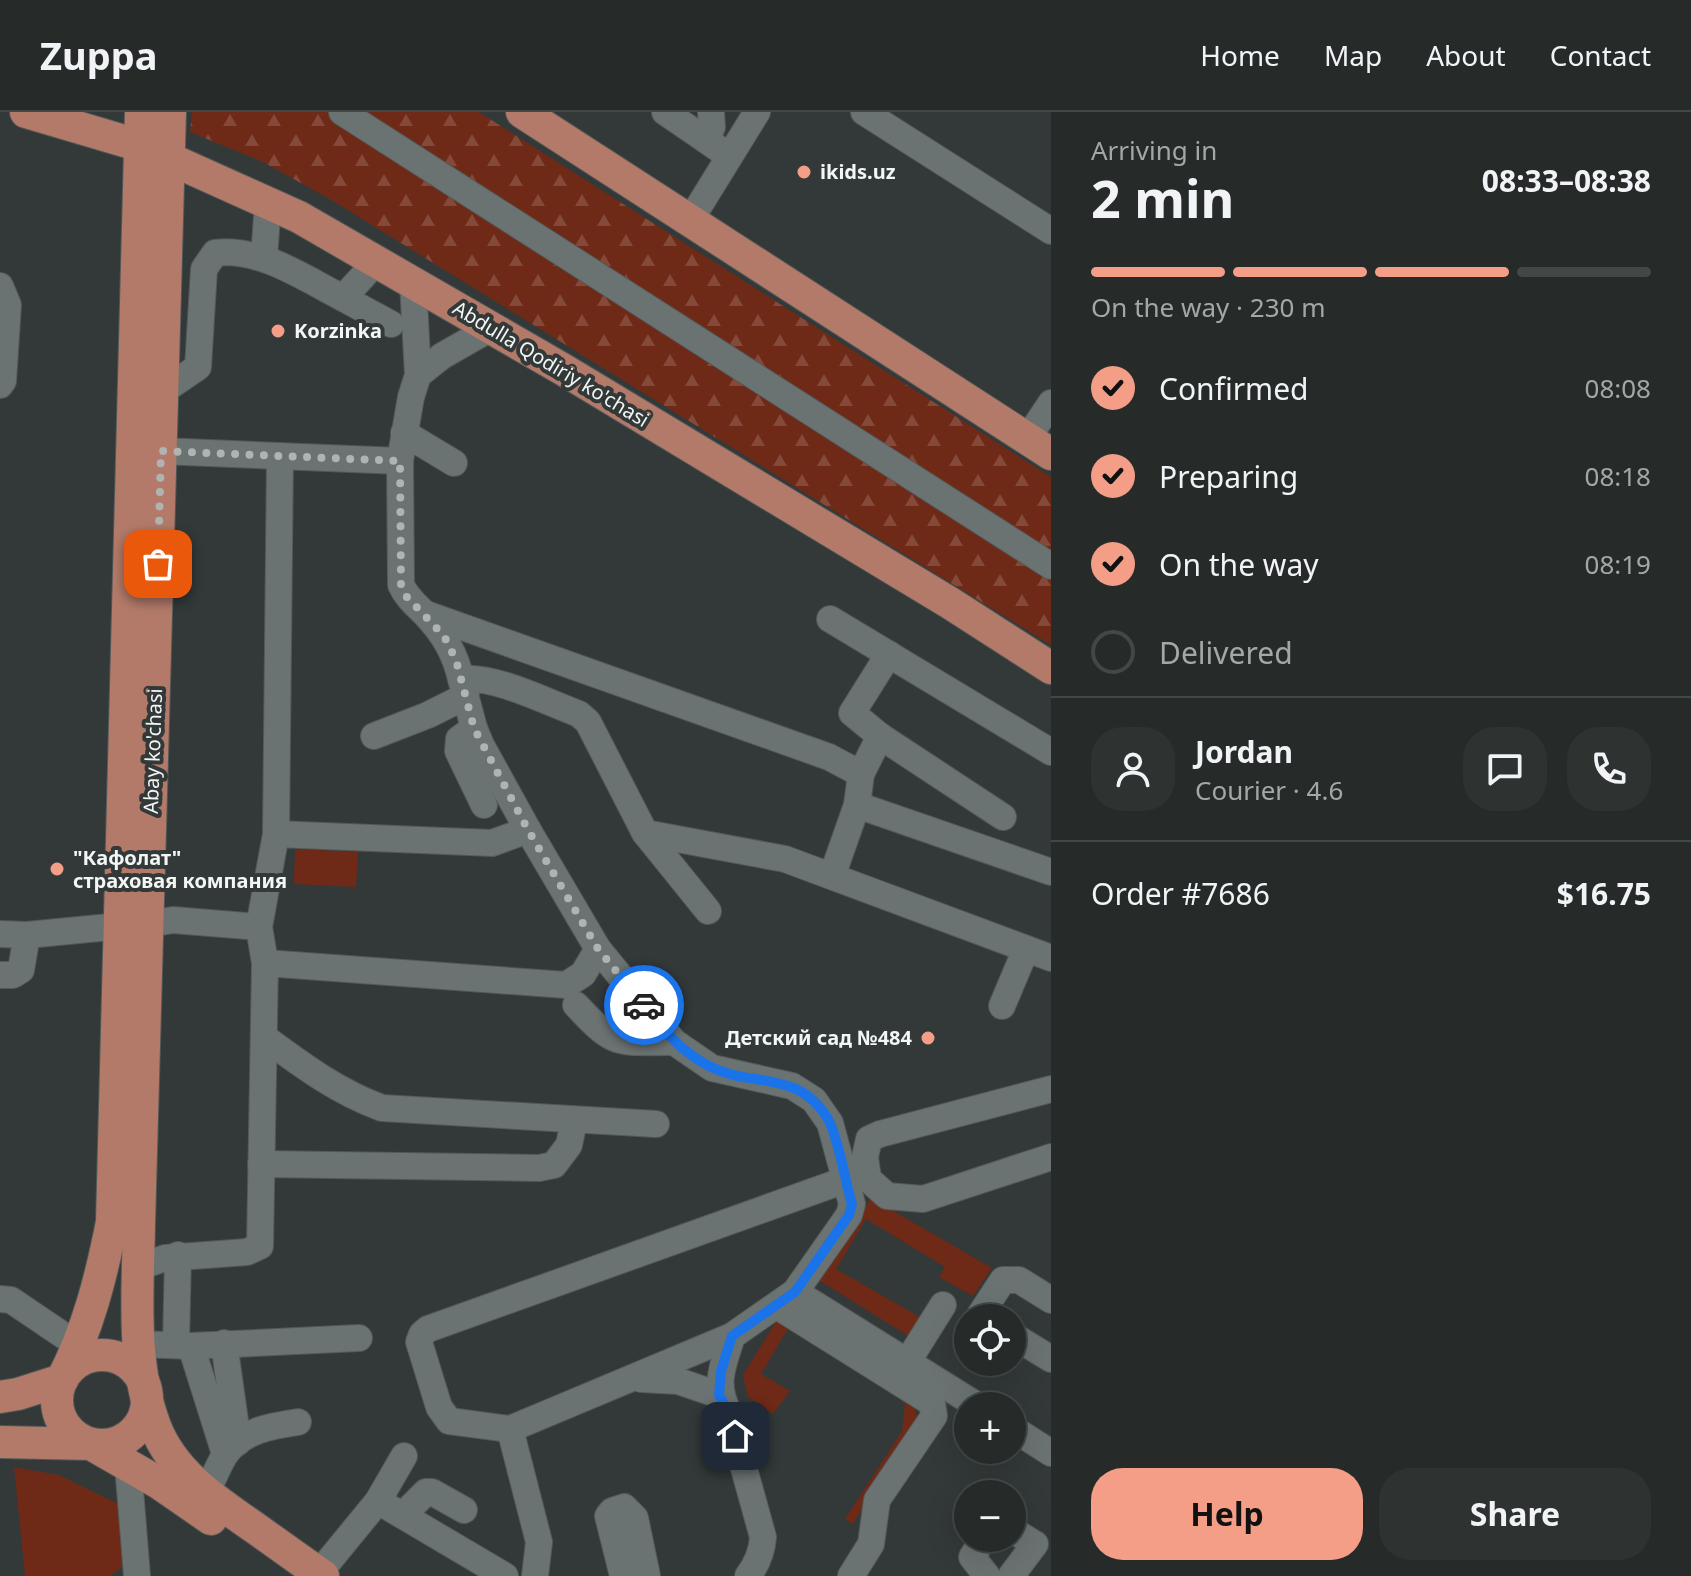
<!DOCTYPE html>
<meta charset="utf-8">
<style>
body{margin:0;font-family:"Noto Sans",sans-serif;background:#2e3332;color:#f1f3f6;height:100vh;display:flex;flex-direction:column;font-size:30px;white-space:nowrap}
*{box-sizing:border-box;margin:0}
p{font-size:26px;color:#a4a7a8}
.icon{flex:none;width:44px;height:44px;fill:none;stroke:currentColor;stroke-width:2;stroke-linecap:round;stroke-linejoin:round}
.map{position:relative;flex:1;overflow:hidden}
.side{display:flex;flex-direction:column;background:#262b2a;width:640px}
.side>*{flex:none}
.fabs{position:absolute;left:954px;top:1192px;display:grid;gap:16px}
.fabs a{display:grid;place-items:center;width:72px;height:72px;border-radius:50%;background:#262b2a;box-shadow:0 8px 32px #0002,0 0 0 2px #424747;font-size:40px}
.pin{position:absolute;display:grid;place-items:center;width:68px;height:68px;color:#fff;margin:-34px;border-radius:16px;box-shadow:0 4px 12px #0006}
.courier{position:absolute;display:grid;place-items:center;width:80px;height:80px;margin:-40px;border:6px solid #1a73e8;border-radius:50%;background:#fff;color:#222;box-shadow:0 2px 10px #0007}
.headline em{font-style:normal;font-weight:700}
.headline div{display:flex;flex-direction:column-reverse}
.headline{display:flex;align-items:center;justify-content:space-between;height:136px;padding:0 40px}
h1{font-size:52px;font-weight:700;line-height:60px}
.bar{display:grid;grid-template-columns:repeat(4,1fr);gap:12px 8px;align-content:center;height:96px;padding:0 40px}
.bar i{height:10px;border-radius:6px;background:#424747}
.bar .selected{background:#f49e87}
.bar p{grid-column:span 4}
.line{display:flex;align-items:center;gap:20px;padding:0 40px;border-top:2px solid #424747}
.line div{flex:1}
.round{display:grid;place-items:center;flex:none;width:84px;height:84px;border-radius:32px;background:#2e3332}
ol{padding:0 40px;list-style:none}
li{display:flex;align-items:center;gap:24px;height:88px}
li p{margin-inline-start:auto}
li .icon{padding:8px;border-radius:50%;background:#f49e87;color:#111;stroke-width:4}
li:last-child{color:#a4a7a8}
li i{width:44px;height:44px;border:4px solid #424747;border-radius:50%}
.button{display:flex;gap:16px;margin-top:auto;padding:16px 40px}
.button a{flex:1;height:92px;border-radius:32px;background:#f49e87;color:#111;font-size:32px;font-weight:700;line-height:92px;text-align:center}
.button a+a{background:#2e3332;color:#f1f3f6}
header{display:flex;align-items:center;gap:48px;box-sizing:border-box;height:112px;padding:0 40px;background:#262b2a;border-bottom:2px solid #424747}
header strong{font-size:38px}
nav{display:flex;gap:44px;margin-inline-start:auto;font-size:28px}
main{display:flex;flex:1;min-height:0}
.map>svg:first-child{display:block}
.grass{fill:#6f2917}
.forest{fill:url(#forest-firs)}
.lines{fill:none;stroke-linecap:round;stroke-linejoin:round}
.minor-casing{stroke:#525857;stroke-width:28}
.major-casing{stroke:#525857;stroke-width:34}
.minor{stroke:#6b7372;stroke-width:26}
.major{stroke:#b37a69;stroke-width:32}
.done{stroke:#afb4b3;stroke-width:8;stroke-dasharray:0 14.4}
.route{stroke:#1a73e8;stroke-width:10}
.poi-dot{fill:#f49e87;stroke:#323938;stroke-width:3}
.labels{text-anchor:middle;stroke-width:8;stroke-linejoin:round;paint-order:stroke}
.poi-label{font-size:20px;font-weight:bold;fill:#f2f6f5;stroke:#323938;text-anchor:start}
.street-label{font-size:20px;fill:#f2f6f5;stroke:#323938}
</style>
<header>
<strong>Zuppa</strong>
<nav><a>Home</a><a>Map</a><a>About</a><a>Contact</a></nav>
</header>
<main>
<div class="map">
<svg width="1051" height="1464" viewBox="0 0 1051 1464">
<defs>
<pattern id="forest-firs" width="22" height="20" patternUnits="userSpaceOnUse" patternTransform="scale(2)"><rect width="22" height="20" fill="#6f2917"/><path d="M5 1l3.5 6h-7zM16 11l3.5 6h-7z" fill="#844939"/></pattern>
</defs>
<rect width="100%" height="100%" fill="#323938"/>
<g class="grass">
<polygon points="295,737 358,740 356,775 294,772"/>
<polygon points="871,1086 992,1156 973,1184 939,1165 945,1155 866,1107 836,1157 925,1208 915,1228 817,1167"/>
<polygon points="780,1203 912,1287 917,1304 853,1412 845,1407 902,1319 905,1293 885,1271 790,1213 761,1262 790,1279 773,1302 748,1285 743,1263"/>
<polygon points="14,1355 59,1363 123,1394 128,1451 110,1464 25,1464"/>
</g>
<polygon class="forest" points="192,0 479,0 1051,365 1051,533 333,89 263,50 190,20"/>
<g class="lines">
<g class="minor-casing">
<g id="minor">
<polyline points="342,0 1051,454"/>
<polyline points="665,0 706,28"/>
<polyline points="711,0 712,15 706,28 729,44"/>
<polyline points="864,0 1051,119"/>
<polyline points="691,107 757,0"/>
<polyline points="264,146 268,90"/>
<path d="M413,171L418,263L411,285L400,349L401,473C407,486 416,493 426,503C444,522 455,541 461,567"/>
<polyline points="0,174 8,193 3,269 0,273"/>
<polyline points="343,186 391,212"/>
<polyline points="418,263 442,244 491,216"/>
<path d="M163,279L198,255L204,157L215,141C260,135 304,166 343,186L377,149"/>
<polyline points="404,321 454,351"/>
<polyline points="1027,327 1051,291"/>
<polyline points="161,339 400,349"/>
<polyline points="426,502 829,645 861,662"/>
<polyline points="830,507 1051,640"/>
<polyline points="889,542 852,601 880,624 1003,705"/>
<polyline points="474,616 459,627 458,639 484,693"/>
<polyline points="374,624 428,603 466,584"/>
<polyline points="857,693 1051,760"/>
<polyline points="645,721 785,747 1051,846"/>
<polyline points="276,722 492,731 528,718"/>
<polyline points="832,764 857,693 861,662 880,624"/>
<path d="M708,799L645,721L588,610L579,602C544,589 497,564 461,567L474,616L481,633L528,718L598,837L674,930L712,956L792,974L814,988L830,1011L852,1092L849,1103L795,1180L732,1224L510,1317L449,1309L439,1295L419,1230L422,1222L428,1217L845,1068"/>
<polyline points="148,812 173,808 259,815"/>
<polyline points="0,822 27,823 120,814"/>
<polyline points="265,851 566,873 583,862 598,837"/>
<polyline points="0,863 13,863 21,858 27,823"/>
<path d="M576,893C616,936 616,930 674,930"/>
<polyline points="1002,894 1026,837"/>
<path d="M265,926C303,954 338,980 382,996L656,1012"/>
<polyline points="1051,977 880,1022 869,1027 865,1045 868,1067 887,1084 923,1087 1051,1045"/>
<polyline points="261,1052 539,1056 554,1053 569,1033 574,1009"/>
<polyline points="139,1155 165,1146 247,1140 260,1134 265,851 259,815 276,722 280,344"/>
<polyline points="795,1180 978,1294"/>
<polyline points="0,1187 11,1188 79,1234"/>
<polyline points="777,1194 932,1291 934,1304 877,1388 871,1432 851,1464"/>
<polyline points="985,1206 980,1203 1003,1168 1019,1168 1051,1188"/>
<polyline points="1012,1223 1051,1247"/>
<path d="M732,1224C724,1252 713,1270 728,1299L763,1425C762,1441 757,1452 748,1464"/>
<polyline points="224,1231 238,1330"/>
<polyline points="139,1232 191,1234 359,1226"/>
<polyline points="176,1233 178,1143"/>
<polyline points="191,1234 225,1342"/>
<polyline points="908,1249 943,1193"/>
<polyline points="641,1267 678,1269 719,1283"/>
<polyline points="1012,1316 1051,1341"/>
<polyline points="510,1317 539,1430 535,1464"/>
<polyline points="128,1353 137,1464"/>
<path d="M205,1381C214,1368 218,1352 227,1340C245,1318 271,1314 298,1310"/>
<polyline points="378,1389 505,1464"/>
<polyline points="404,1402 426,1380 432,1380 464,1398"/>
<polyline points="984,1426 972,1445 987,1464"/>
<polyline points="319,1461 378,1389 404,1344"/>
<polyline points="623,1464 608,1404 612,1399 624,1395 635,1406 647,1464"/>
<polyline points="1011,1464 1035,1432 1012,1418"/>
</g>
</g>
<g class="major-casing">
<g id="major">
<polyline points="26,0 141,34 299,105 564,258 950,491 1051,556"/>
<path d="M170,0L139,1112C138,1178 131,1251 155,1314C173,1362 218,1390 258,1418C279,1433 301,1449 323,1464"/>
<polyline points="522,0 1051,342"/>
<circle cx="102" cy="1288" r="45"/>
<path d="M0,1285L18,1282L62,1268C88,1217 101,1166 112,1110L141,0"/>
<polyline points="0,1330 91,1332 159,1371 211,1407"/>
</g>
</g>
<use href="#minor" class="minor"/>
<use href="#major" class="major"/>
</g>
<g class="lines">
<polyline class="done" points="158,452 161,339 400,349 401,473 406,484 444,524 456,548 474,616 528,718 598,837 644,893"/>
<path class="route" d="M644,893C663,918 682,941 711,955C754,976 800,957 829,1009C839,1029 845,1069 852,1092L849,1103L795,1180L732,1224L721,1259L719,1283L728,1299L735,1324"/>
</g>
<g class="poi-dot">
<circle cx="804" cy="60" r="8"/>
<circle cx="278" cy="219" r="8"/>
<circle cx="57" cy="757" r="8"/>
<circle cx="928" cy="926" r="8"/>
</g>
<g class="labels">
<g class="poi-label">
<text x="820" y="67">ikids.uz</text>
<text x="294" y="226">Korzinka</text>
<text x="73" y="753">"Кафолат"<tspan x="73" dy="23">страховая компания</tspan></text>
<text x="912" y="933" text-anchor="end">Детский сад №484</text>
</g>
<g class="street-label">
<text transform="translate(551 252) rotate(31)" y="7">Abdulla Qodiriy ko'chasi</text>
<text transform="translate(153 639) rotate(-88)" y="7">Abay ko'chasi</text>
</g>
</g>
</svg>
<div class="fabs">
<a><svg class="icon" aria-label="locate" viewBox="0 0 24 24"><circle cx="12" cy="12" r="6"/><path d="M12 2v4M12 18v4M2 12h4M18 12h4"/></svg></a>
<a>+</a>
<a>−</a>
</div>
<div class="pin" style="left:158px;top:452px;background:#ea580c"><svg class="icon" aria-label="bag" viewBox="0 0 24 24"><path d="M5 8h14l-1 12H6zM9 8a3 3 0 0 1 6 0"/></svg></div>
<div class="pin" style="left:735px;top:1324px;background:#1f2937"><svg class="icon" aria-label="home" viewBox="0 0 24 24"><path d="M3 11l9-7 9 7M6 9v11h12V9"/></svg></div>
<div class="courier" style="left:644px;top:893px"><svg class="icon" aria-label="car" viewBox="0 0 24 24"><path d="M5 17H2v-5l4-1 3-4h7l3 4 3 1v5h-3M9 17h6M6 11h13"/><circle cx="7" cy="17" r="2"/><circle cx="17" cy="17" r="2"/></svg></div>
</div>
<section class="side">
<div class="headline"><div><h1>2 min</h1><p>Arriving in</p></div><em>08:33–08:38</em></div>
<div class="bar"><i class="selected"></i><i class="selected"></i><i class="selected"></i><i></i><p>On the way · 230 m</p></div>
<ol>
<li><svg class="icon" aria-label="check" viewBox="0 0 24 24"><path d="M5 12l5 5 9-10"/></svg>Confirmed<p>08:08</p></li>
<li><svg class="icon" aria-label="check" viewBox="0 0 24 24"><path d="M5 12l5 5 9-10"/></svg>Preparing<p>08:18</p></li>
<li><svg class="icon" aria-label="check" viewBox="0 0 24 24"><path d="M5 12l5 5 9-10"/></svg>On the way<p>08:19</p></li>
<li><i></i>Delivered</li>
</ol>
<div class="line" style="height:144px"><a class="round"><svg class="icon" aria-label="person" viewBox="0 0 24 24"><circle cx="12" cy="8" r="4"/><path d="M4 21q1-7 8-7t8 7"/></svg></a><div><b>Jordan</b><p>Courier · 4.6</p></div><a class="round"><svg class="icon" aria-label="chat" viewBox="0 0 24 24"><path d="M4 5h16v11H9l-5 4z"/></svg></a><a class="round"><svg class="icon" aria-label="phone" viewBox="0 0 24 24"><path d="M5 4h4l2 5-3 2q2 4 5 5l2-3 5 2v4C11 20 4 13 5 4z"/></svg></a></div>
<div class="line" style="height:104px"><div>Order #7686</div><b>$16.75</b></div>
<div class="button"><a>Help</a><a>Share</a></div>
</section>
</main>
